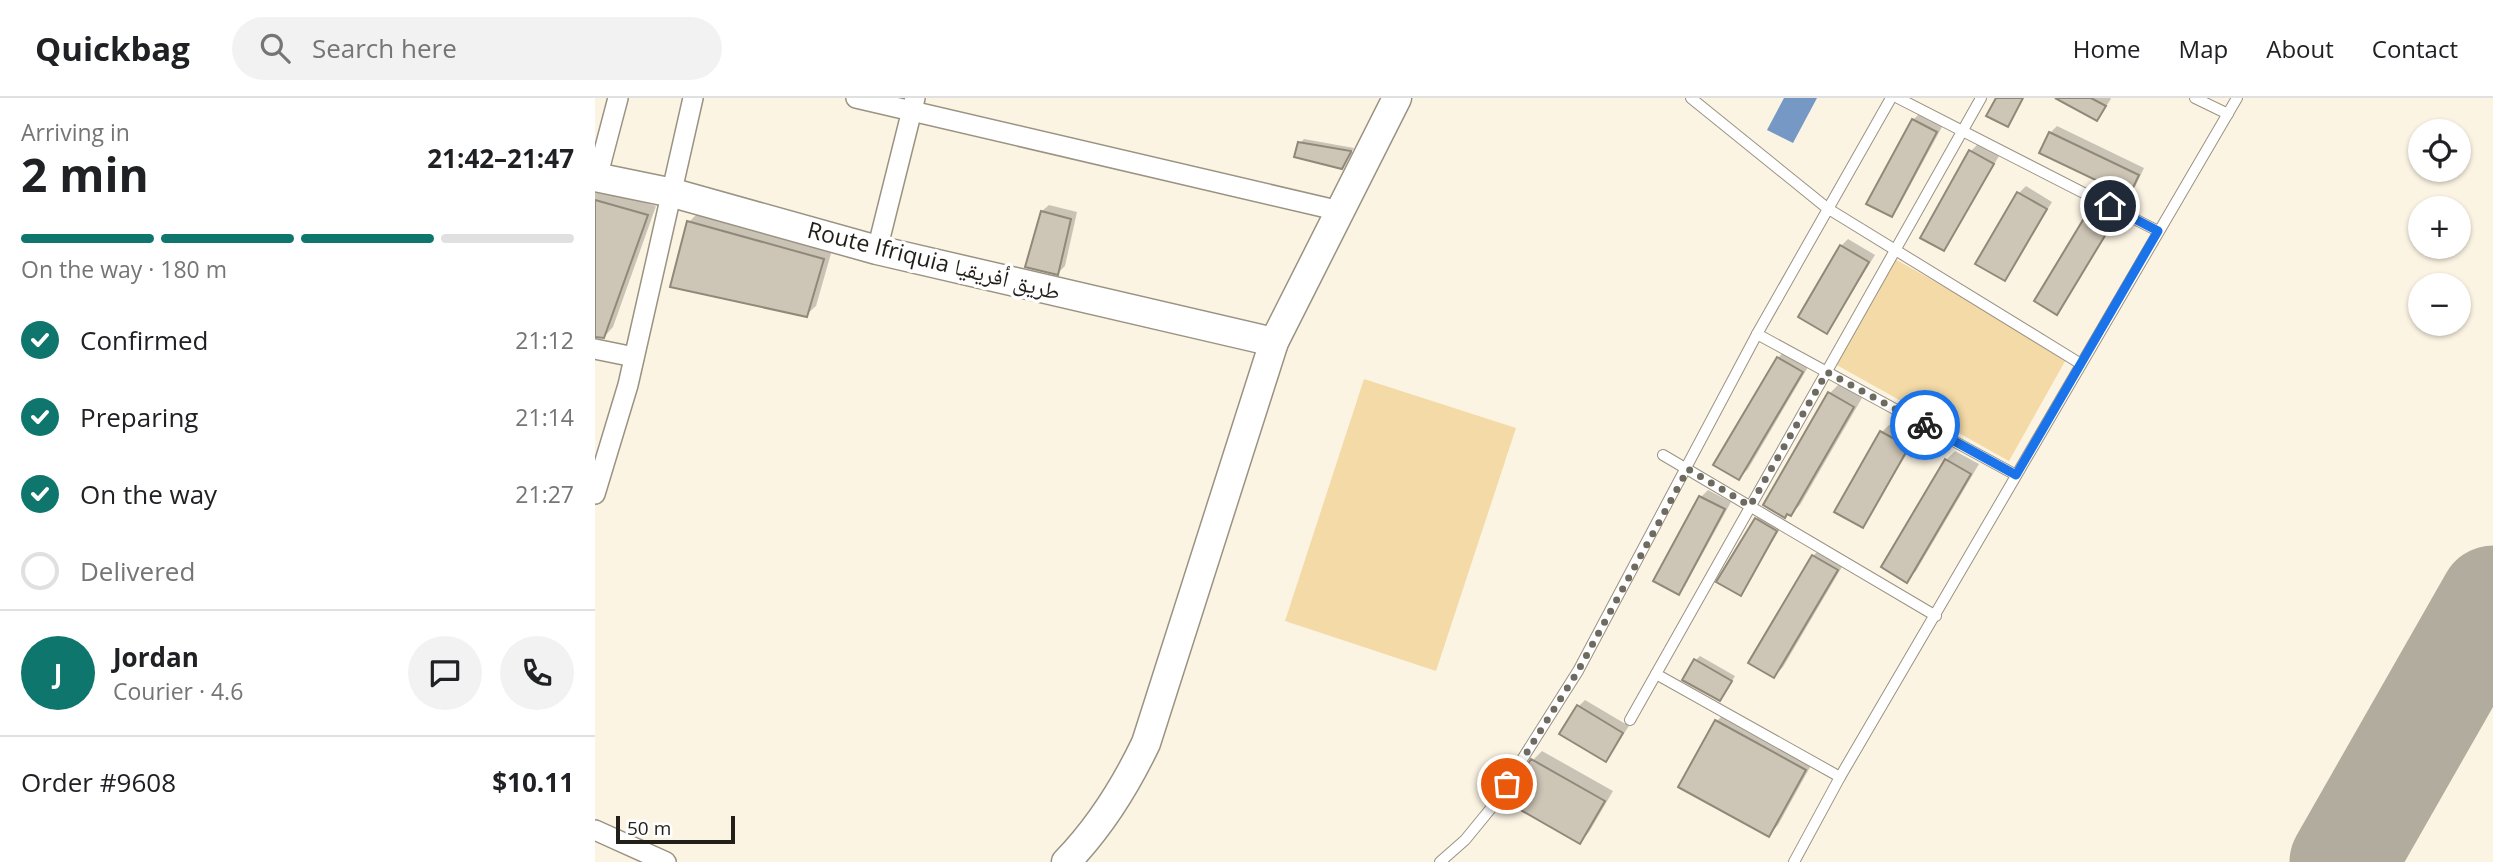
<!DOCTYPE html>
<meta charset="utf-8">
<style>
body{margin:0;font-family:"Open Sans","Noto Naskh Arabic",sans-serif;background:#f2f2f2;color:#202124;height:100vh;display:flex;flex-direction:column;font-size:26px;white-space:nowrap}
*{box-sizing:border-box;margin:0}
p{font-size:23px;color:#757577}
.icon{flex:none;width:38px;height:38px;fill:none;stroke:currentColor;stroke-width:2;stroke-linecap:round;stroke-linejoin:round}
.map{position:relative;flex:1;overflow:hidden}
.details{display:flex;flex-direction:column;background:#fff;width:595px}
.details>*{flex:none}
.buttons{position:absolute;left:1813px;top:21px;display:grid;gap:14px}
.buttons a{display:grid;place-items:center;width:63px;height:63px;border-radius:50%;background:#fff;box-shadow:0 2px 5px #0004;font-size:35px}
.scale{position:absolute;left:21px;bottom:18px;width:119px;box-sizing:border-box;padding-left:7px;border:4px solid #221f19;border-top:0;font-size:19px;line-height:24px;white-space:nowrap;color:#221f19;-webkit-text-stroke:5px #fff;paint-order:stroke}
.pin{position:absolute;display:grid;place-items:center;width:60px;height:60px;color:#fff;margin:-30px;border:4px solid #fff;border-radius:50%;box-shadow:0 2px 7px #0007}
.courier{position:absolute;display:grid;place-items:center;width:70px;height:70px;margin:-35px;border:5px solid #1a73e8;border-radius:50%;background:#fff;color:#222;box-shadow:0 2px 9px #0007}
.summary em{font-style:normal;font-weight:700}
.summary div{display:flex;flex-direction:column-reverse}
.summary{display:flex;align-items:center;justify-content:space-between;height:119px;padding:0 21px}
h1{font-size:46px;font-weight:700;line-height:52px}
.bar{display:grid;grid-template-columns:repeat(4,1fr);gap:10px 7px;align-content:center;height:84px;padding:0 21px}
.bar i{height:9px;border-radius:5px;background:#e0e0e0}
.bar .on{background:#0f766e}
.bar p{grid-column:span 4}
.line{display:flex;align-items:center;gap:18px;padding:0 21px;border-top:2px solid #e0e0e0}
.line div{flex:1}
.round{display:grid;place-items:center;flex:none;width:74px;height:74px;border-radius:37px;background:#f2f2f2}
ol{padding:0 21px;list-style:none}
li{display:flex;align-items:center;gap:21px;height:77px}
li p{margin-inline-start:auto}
li .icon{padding:7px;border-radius:50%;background:#0f766e;color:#fff;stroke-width:4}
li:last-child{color:#757577}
li i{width:38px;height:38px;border:4px solid #e0e0e0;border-radius:50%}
header{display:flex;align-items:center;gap:42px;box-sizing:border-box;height:98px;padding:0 35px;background:#fff;border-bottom:2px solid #e0e0e0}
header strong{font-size:33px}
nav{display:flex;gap:38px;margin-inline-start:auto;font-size:24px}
.search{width:490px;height:63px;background:#f2f2f2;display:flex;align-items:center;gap:18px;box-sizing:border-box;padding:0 24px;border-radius:38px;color:#757577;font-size:26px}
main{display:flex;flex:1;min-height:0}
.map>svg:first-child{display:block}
.green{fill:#f4daa7}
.water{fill:#7698c5}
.shadow{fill:#0003}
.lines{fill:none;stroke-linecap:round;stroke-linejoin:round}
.runway{stroke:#b2ac9e;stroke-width:107}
.building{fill:#cdc5b5;stroke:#90897a;stroke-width:2}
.lane-casing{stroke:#9a9283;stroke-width:12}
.street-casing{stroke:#9a9283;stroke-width:22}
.secondary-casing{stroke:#9a9283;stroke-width:31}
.lane{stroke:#fff;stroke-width:10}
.street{stroke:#fff;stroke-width:19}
.secondary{stroke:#fff;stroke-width:28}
.done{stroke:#6e6a60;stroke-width:7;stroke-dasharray:0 12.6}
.route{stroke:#1a73e8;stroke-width:9}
.labels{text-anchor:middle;stroke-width:7;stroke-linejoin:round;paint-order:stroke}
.street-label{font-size:23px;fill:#221f19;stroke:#fff}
</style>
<header>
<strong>Quickbag</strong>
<div class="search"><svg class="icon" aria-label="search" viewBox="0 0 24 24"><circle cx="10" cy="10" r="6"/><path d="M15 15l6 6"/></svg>Search here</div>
<nav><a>Home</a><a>Map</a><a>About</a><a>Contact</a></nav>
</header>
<main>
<section class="details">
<div class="summary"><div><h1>2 min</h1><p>Arriving in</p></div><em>21:42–21:47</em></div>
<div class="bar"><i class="on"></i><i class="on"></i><i class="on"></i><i></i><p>On the way · 180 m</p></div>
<ol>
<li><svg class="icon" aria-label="check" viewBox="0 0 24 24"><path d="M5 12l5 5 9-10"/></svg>Confirmed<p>21:12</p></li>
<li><svg class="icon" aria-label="check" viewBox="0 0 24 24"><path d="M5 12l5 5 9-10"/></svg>Preparing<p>21:14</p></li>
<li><svg class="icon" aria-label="check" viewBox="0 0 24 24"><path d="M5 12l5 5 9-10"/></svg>On the way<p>21:27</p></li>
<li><i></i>Delivered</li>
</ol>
<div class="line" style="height:126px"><b class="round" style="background:#0f766e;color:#fff">J</b><div><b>Jordan</b><p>Courier · 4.6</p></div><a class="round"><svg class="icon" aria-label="chat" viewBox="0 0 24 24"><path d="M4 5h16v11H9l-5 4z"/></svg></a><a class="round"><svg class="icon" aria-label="phone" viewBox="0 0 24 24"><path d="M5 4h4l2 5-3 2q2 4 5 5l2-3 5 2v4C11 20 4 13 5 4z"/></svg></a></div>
<div class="line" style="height:91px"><div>Order #9608</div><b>$10.11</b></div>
</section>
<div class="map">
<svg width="1898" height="764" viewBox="0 0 1898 764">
<rect width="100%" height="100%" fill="#fcf4e3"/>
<g class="green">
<polygon points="1298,160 1473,258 1414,363 1238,265"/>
<polygon points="769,281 921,330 841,573 690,523"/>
</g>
<polygon class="water" points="1189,0 1222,0 1198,45 1172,32"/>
<g class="shadow">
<polygon points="1463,0 1515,0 1516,1 1502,21"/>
<polygon points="1325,15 1348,27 1303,110 1296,117 1273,105 1318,22"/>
<polygon points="1462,28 1549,70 1540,89 1533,96 1455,35"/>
<polygon points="709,41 759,50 747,69 705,45"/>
<polygon points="1383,46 1404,58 1349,151 1376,53"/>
<polygon points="1431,88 1457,104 1410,181 1424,95"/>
<polygon points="0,91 61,108 18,229 9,239 0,238"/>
<polygon points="454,107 482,114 470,168 463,175 447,113"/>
<polygon points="1499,111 1519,123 1461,214 1493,118"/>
<polygon points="103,115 237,152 221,208 211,217 94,124"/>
<polygon points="1253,141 1280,157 1232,234 1246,148"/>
<polygon points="1192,250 1216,264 1153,371 1144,380 1183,260"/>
<polygon points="1244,286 1267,300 1205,407 1196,416 1193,414 1235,295"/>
<polygon points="1294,327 1320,342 1268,428 1287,334"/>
<polygon points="1360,353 1384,366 1321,473 1312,482 1351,362"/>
<polygon points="1113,392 1136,404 1090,488 1084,495 1061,482 1106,399"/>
<polygon points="1168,414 1188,426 1145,496 1161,421"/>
<polygon points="1227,449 1251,462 1188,569 1179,578 1218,458"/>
<polygon points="1105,558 1140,578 1129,597 1101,562"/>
<polygon points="990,602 1034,628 1011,662 983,609"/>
<polygon points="1131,614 1219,662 1183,727 1174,737 1086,688 1122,623"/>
<polygon points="947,653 1018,693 994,734 985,744 937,663"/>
</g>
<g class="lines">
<polyline class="runway" points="1748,764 1898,501"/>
</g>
<g class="building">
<polygon points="1401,0 1428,0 1413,29 1391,18"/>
<polygon points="1460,0 1496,0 1511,8 1502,23"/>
<polygon points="1317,21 1342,34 1297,119 1271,106"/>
<polygon points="1454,34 1544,77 1534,98 1444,55"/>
<polygon points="703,44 756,53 756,54 747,71 699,59"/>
<polygon points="1374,52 1399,66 1349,153 1325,140"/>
<polygon points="1422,94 1452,111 1410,183 1380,166"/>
<polygon points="0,102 53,117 9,240 0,239"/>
<polygon points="446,113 476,121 463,177 430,169"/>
<polygon points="1491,117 1514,131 1462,217 1439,203"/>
<polygon points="92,123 229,161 212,219 75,189"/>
<polygon points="1245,147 1274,164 1232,236 1203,219"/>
<polygon points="1182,259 1208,274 1144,382 1118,367"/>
<polygon points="1233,294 1259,309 1196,418 1192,416 1190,420 1168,407"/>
<polygon points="1285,333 1314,349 1268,430 1239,414"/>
<polygon points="1350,361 1376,376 1312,485 1286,469"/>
<polygon points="1104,398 1130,411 1084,497 1058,483"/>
<polygon points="1160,420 1182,433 1146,498 1121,484"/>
<polygon points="1217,457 1243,472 1179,580 1153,565"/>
<polygon points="1099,561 1137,583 1125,603 1087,582"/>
<polygon points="982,607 1028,635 1011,664 964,636"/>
<polygon points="1120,622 1211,672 1174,739 1083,689"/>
<polygon points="936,661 1010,703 985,746 910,703"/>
</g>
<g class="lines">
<g class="lane-casing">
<g id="lane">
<polyline points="1096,0 1232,110 1486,266"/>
<polyline points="1303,0 1563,133"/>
<polyline points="1600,0 1633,16"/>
<polyline points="1162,236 1421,377"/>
<polyline points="1068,357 1341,518"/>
<polyline points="1061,576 1245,679"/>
<polyline points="1035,622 1386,0"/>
<polyline points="845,764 870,742 897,709 983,573 1162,236 1296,0"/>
<polyline points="1199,764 1245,679 1642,0"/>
</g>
</g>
<g class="street-casing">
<g id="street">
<polyline points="261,0 745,113"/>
<polyline points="2,80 23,0"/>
<polyline points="282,152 320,0"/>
<polyline points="0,251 39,259"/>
<polyline points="0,396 33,287 98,0"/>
<polyline points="0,732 71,764"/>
</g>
</g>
<g class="secondary-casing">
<g id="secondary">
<polyline points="0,79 78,95 282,152 679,244"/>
<path d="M471,764C506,728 530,689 551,645L679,244L802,0"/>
</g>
</g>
<use href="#lane" class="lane"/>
<use href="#street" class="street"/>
<use href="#secondary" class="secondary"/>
</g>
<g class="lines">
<polyline class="done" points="912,686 983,573 1093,371 1155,408 1232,274 1330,327"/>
<polyline class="route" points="1330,327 1421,377 1563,133 1515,108"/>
</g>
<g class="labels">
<g class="street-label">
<text transform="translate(339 163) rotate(14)" y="8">Route Ifriquia طريق أفريقيا</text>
</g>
</g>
</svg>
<div class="buttons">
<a><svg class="icon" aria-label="locate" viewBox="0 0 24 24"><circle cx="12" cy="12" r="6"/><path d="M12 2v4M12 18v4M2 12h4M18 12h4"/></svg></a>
<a>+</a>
<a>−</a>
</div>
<div class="scale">50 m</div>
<div class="pin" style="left:912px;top:686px;background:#ea580c"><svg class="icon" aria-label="bag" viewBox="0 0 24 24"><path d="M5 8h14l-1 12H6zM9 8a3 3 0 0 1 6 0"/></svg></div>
<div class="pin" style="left:1515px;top:108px;background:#1f2937"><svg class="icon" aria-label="home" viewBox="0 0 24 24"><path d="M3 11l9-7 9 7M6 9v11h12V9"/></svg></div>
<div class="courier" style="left:1330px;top:327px"><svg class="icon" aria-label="bike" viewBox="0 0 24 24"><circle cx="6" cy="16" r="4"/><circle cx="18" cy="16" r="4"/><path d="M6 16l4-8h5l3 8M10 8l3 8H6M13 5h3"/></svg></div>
</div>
</main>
